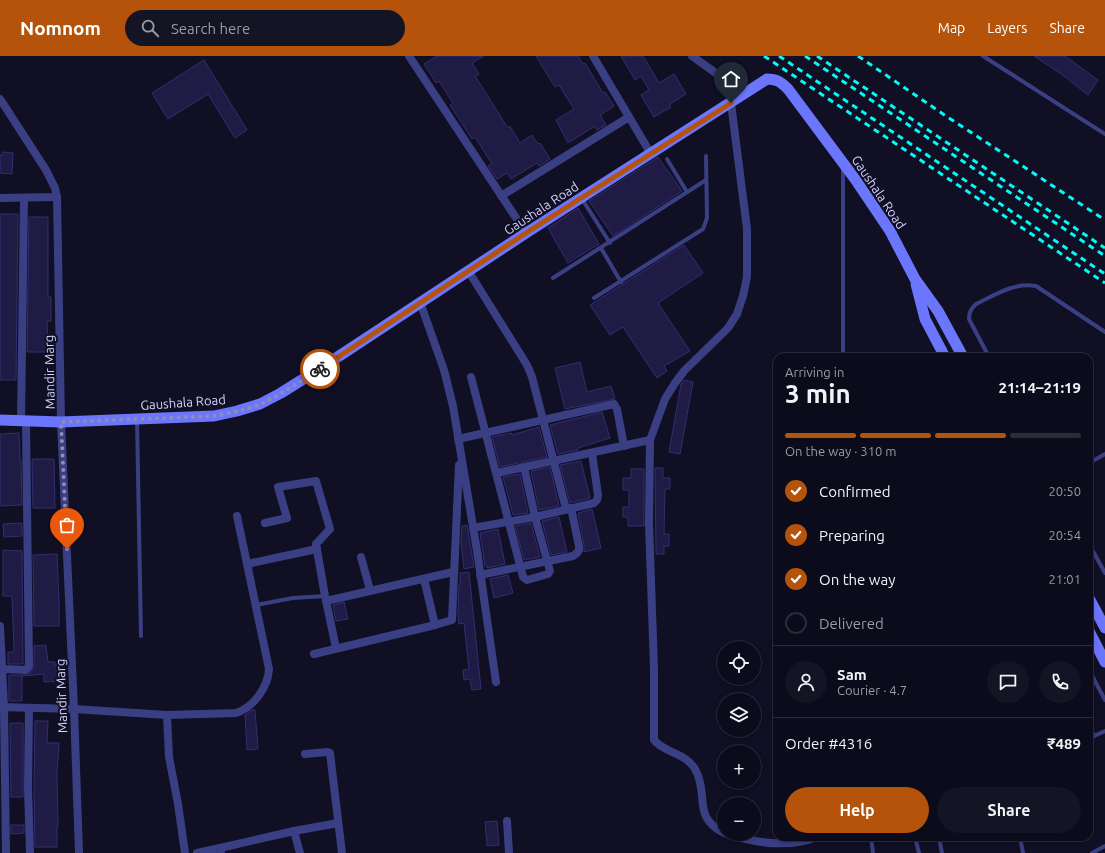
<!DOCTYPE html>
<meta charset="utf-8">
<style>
body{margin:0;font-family:Ubuntu,sans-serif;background:#151424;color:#f1f3f6;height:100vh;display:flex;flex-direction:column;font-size:15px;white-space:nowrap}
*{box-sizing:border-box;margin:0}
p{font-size:13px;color:#9a9ba3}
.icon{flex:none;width:22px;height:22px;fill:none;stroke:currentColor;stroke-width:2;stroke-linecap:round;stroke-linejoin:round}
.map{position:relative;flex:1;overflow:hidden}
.sheet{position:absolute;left:773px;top:297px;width:320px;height:488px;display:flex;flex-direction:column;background:#0c0b1b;border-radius:12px;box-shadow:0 2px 6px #0003,0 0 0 1px #2c2b3a}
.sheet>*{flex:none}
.tools{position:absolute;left:717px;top:585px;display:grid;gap:8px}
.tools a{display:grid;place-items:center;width:44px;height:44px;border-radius:50%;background:#0c0b1b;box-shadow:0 2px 6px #0003,0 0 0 1px #2c2b3a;font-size:20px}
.pin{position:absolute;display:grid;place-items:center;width:34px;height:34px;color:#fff;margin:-41px -17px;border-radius:50% 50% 50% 0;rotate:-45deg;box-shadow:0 0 4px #0007}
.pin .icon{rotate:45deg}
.courier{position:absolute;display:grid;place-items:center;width:40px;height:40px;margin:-20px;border:3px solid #b45309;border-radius:50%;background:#fff;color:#222;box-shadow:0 1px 5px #0007}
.head em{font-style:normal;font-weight:600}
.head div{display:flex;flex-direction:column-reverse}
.head{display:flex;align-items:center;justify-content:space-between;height:68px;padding:0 12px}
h1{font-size:26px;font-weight:600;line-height:30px}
.bar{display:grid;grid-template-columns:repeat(4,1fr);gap:6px 4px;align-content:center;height:48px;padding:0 12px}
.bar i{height:5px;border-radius:3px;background:#2c2b3a}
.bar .active{background:#b45309}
.bar p{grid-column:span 4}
.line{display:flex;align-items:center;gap:10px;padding:0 12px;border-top:1px solid #2c2b3a}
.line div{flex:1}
.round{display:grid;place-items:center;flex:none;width:42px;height:42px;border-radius:21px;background:#151424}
ol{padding:0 12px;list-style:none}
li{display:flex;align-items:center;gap:12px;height:44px}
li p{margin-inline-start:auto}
li .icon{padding:4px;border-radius:50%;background:#b45309;color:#fff;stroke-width:4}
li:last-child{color:#9a9ba3}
li i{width:22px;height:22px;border:2px solid #2c2b3a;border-radius:50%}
.action{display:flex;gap:8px;margin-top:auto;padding:8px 12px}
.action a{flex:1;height:46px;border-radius:24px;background:#b45309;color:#fff;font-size:16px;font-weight:600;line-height:46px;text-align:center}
.action a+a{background:#151424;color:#f1f3f6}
header{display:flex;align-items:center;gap:24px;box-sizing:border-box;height:56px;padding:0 20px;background:#b45309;color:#fff}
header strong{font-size:19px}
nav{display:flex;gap:22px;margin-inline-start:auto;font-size:14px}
.search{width:280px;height:36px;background:#151424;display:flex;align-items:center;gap:10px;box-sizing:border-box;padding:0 14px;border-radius:22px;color:#9a9ba3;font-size:15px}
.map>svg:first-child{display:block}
.building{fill:#1f1b45;stroke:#342d71}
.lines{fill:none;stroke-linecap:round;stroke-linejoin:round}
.lane{stroke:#3a3f83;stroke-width:4}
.street{stroke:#3a3f83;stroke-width:8}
.secondary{stroke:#6b76fd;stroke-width:11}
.rail{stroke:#03fafa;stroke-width:3;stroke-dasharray:6 5;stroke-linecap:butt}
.done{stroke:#8f8eb2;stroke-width:4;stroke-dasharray:0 7.2}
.route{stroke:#b45309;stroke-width:5}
.labels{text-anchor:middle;stroke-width:4;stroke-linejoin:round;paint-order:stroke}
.street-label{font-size:13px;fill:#d3d3fe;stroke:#100f24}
</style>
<header>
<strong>Nomnom</strong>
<div class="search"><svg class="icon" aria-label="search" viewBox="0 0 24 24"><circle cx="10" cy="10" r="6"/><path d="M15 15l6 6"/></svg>Search here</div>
<nav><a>Map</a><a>Layers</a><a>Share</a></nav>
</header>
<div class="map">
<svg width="1105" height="797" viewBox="0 0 1105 797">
<rect width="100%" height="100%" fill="#100f24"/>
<g class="building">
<polygon points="437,0 484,0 472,7 479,18 475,20 508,72 510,70 520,87 532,79 538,88 540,87 550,103 539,110 537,107 511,123 507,117 497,123 488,110 492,108 475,81 472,83 450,49 453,47 439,25 436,27 424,8"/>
<polygon points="536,0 578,0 583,8 585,7 603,37 605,36 614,50 600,59 606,69 597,74 595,70 568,87 556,64 574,53 559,29 555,31"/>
<polygon points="621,0 643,0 659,27 674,18 686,38 669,49 671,51 654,61 641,39 649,34 641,20 635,24"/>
<polygon points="1034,0 1065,0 1098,24 1088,39 1064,20"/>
<polygon points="204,4 247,74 235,82 208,38 168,63 152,37"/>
<polygon points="3,96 13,97 12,118 0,117 0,99 2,99"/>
<polygon points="658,101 682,135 613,180 589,145"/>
<polygon points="578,152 599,188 568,207 548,172"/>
<polygon points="0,158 18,158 16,324 0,324"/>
<polygon points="29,161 48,161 48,241 51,241 51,265 47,265 48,296 27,296"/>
<polygon points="684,189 703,217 658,247 690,295 664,310 667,315 657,322 623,271 610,279 590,249"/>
<polygon points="580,306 587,336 611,330 615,343 565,353 555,312"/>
<polygon points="684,324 693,326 680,398 669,396 681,328"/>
<polygon points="602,356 610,382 578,392 578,394 558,398 550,369"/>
<polygon points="539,371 547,401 500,411 492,381 511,377 512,379"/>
<polygon points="19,377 20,404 21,404 22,449 0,450 0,378"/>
<polygon points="32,403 54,403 55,452 33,452"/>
<polygon points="581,405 590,442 570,447 560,409"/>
<polygon points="550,411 559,450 539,454 531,415"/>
<polygon points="655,412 663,412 663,422 670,422 670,433 665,433 664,478 669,478 669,490 664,490 664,498 656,498"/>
<polygon points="631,413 644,413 644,470 628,470 628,461 623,461 623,451 629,451 629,434 623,434 623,422 631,422"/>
<polygon points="520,418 528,457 513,459 503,421"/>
<polygon points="592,453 601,492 584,496 584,489 578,457"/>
<polygon points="559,461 567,496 551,499 542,465"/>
<polygon points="22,467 22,480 4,481 3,468"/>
<polygon points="531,467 540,501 524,504 515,470"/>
<polygon points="467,469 474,511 464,513 461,487 462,470"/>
<polygon points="498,473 505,508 487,512 487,510 485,510 480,477"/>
<polygon points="3,494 22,495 23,608 8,608 8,596 14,596 12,540 3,540"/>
<polygon points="57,498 59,547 59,570 34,570 33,499"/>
<polygon points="469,516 481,633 472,634 470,623 464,624 463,614 469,613 464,567 459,568 458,558 459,528 460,528 460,517"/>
<polygon points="508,519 513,537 494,542 490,523"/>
<polygon points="344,546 348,563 336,565 333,549"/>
<polygon points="46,589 48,606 55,606 55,609 61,609 62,625 44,626 44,618 22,620 22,645 9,645 9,619 29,619 34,610 34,590"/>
<polygon points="252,654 255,654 258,693 247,694 245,659"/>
<polygon points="35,665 48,665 47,687 59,687 57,717 58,770 57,770 57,791 35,791 34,731"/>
<polygon points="10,667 23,667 23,741 11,741"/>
<polygon points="497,765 499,789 487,790 485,766"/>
<polygon points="11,769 24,769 24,777 11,778"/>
</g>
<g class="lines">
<g class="lane">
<polyline points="983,0 1105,78"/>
<polyline points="667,103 687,136"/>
<polyline points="843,111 843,301"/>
<polyline points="582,143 610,187"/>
<polyline points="601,192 621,226"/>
<polyline points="553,222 706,124"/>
<polyline points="594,242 703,173 707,162 706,100"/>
<path d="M989,301L969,263C969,256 971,253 976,248C995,239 1014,226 1036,230L1105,276"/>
<polyline points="137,363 141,580"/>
<polyline points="1089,407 1105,398"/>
<polyline points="1089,488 1105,517"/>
<polyline points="256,549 293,542 325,540"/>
<polyline points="1089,614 1105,644"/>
<polyline points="1089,670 1094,680 1105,675"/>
<polyline points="1089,683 1094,680"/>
<polyline points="871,781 873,797"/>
<polyline points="915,781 919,797"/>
<polyline points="939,781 942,797"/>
<polyline points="1020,781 1023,797"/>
<polyline points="1092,797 1105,790"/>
</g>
<g class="street">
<polyline points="409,0 526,177"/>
<polyline points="593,0 651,98"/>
<polyline points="692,0 745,38"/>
<polyline points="0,43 46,114 55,132 57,141 61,366 74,653 79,797"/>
<polyline points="501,140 629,61"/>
<polyline points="0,142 57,141"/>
<polyline points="469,216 527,309 532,321 566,453"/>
<polyline points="420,246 444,314 453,350 478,501 496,626"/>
<polyline points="471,321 522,517 523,521 527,524 548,518 550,515 535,461 524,411"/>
<polyline points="21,365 24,142"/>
<polyline points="458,383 614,348 617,353 624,390"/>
<polyline points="497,417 650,384"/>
<polyline points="265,467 287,462 278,431 316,425 330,473 316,488 325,540 336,592"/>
<polyline points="473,472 535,461 594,447 597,444 598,439 592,397"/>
<polyline points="361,501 370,534"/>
<polyline points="247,508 317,493"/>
<polyline points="480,519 573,500 577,497 579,494 579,490 571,452"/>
<polyline points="424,523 435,569"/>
<polyline points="326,545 453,516"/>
<polyline points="0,570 4,651 6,797"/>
<polyline points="314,598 435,569 452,564 459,409"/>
<polyline points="2,613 26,614 29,610 26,365"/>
<path d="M0,651L74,653L167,659L236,657C254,651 268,631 269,613L237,460"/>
<polyline points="29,652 28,731 30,797"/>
<polyline points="167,659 169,701 178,748 185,797"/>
<polyline points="305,698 328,696 330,697 342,797"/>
<polyline points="507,765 509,797"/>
<polyline points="294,775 338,767"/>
<path d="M724,777C693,761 708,742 697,717C688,696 665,698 654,684V613L649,467L650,384L665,343L675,327L684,315L728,272L737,258L743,240L747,221V173L731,47"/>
<path d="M727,778C755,787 788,792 817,781"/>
<polyline points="197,797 220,792"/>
<polyline points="221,797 220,792 294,775 300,797"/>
</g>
<g class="secondary">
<polyline points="916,228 925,263 945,301"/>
<path d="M0,364L61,366L214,360L237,355L260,348L281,337L324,310L526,177L767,23C777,23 781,26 788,33L855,123L890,175L915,223L938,255L963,301"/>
<polyline points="1089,542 1105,572"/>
<polyline points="1089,575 1105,606"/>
</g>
<g class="rail">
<polyline points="764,0 1105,227"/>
<polyline points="779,0 1105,218"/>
<polyline points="805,0 1105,200"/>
<polyline points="817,0 1105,192"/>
<polyline points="858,0 943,58 1105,164"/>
</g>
</g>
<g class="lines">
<path class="done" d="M67,493L61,366L214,360C229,357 245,354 260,348C281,339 300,325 320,313"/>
<polyline class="route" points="320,313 526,177 731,47"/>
</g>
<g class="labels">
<g class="street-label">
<text transform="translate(879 136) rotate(56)" y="5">Gaushala Road</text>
<text transform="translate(541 152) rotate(-33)" y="5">Gaushala Road</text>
<text transform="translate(49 316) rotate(-91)" y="5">Mandir Marg</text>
<text transform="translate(183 346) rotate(-4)" y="5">Gaushala Road</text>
<text transform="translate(61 640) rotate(-92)" y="5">Mandir Marg</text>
</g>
</g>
</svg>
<div class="tools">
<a><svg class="icon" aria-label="locate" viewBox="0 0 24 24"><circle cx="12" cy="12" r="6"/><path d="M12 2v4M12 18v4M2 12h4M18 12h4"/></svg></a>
<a><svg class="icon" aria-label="layers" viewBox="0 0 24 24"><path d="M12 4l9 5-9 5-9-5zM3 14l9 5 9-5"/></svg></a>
<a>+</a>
<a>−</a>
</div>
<div class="pin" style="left:67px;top:493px;background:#ea580c"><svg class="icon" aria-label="bag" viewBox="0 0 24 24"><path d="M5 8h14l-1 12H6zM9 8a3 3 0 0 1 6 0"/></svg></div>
<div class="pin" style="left:731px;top:47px;background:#1f2937"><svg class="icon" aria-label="home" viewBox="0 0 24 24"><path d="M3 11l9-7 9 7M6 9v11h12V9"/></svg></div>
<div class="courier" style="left:320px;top:313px"><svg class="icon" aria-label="bike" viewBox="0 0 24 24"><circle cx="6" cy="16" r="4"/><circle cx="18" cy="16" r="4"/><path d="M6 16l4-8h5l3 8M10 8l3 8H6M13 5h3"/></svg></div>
<section class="sheet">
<div class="head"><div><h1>3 min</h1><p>Arriving in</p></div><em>21:14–21:19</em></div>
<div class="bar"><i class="active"></i><i class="active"></i><i class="active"></i><i></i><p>On the way · 310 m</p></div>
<ol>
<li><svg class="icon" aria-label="check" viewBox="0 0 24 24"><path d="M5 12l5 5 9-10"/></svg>Confirmed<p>20:50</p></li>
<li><svg class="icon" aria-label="check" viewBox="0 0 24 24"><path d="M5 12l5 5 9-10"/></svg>Preparing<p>20:54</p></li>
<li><svg class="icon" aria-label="check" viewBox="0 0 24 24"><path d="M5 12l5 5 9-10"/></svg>On the way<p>21:01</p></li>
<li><i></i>Delivered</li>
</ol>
<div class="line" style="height:72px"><a class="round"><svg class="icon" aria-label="person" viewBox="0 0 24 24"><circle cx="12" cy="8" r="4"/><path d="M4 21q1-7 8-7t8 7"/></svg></a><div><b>Sam</b><p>Courier · 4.7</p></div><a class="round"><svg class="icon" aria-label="chat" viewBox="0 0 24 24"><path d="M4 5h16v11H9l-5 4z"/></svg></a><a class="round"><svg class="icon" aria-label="phone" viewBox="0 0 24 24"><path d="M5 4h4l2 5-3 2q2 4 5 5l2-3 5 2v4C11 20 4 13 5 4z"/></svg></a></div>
<div class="line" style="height:52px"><div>Order #4316</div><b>₹489</b></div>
<div class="action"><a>Help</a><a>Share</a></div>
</section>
</div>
